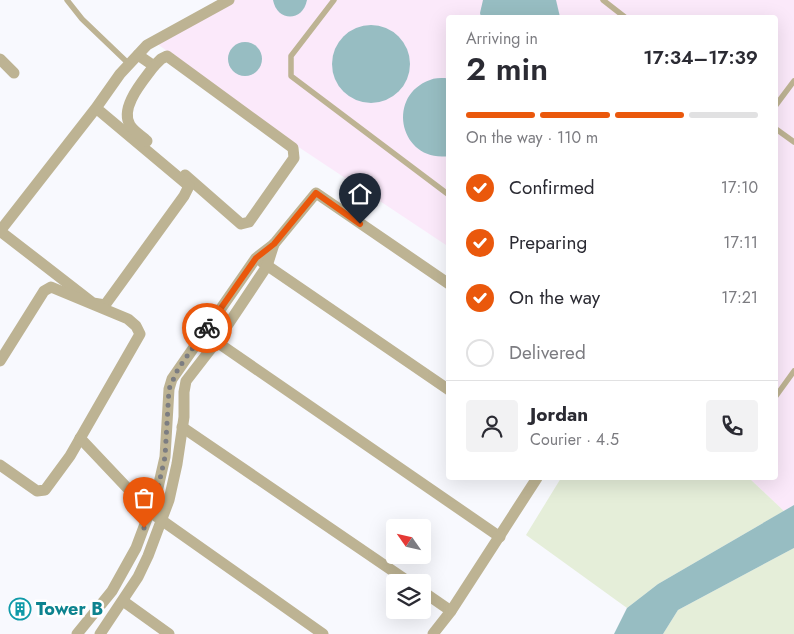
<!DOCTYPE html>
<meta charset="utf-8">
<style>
body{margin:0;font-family:Jost,sans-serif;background:#f2f2f3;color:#2b2b33;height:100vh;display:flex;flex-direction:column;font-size:19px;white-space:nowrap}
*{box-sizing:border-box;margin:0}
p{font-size:16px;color:#7c7c81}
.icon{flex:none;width:28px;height:28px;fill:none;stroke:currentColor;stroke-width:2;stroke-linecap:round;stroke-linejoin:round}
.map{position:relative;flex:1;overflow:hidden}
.sheet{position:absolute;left:446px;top:15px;width:332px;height:465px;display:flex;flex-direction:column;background:#fff;border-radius:5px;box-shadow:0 5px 20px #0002}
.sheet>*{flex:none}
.needle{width:32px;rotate:304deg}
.fabs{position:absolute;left:386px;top:519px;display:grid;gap:10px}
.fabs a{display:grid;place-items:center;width:45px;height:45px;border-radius:5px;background:#fff;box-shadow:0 5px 20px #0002;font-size:25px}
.pin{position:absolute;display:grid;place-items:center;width:42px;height:42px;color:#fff;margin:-51px -21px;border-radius:50% 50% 50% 0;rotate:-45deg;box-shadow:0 0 5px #0007}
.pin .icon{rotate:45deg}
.courier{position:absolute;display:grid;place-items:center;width:50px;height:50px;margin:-25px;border:4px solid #ea580c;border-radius:50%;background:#fff;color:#222;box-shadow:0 1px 6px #0007}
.overview em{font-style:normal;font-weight:600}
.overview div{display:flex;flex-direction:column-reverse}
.overview{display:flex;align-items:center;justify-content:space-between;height:85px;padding:0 20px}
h1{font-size:32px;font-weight:600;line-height:38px}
.bar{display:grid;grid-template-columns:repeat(4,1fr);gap:8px 5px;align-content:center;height:60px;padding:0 20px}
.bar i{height:6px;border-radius:4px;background:#e1e1e2}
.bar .selected{background:#ea580c}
.bar p{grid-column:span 4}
.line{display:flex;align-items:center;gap:12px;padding:0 20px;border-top:1px solid #e1e1e2}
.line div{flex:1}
.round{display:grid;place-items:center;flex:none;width:52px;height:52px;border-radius:5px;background:#f2f2f3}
ol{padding:0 20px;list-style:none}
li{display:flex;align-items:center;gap:15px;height:55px}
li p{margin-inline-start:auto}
li .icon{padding:5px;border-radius:50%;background:#ea580c;color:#fff;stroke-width:4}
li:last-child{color:#7c7c81}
li i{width:28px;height:28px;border:2px solid #e1e1e2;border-radius:50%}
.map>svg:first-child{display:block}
.industrial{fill:#fbe9fa}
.green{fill:#e5eed9}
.water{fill:#97bdc2}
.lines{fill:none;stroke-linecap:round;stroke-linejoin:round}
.service{stroke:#bdb393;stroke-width:5.5}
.minor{stroke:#bdb393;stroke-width:11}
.done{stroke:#7c7d81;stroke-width:5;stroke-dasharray:0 9}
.route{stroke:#ea580c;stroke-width:6}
.labels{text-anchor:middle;stroke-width:5;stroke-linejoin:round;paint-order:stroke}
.culture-label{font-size:18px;font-weight:bold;fill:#0d838f;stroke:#fff;text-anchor:start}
</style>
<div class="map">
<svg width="794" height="634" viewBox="0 0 794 634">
<rect width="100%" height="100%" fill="#f8f9fe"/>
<polygon class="industrial" points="224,0 794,0 794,505 784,511 749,478 776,478 776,18 449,18 449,247 300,148 156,43"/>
<g class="green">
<polygon points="561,478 749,478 784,511 658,584 627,608 526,535"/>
<polygon points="794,548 794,634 663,634 678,610"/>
</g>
<g class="water">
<path d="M273,0H307C303,22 277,22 273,0Z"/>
<polygon points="483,0 556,0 560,17 481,17 480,13"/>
<circle cx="371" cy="64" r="39"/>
<circle cx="245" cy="59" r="17"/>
<path d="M445,78L449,79V156C400,163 385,96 430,80C434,78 440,78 445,78Z"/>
<polygon points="794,505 794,548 678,610 663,634 614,634 627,608 658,584"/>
</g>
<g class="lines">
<g class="service">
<polyline points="67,0 82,19 129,64"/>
<polyline points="334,0 291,56 291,76 449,195"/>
<polyline points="603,0 626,18"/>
<polyline points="776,105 794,81"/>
<polyline points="776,129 794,142"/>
<polyline points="776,396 794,371"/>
</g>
<g class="minor">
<polyline points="138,55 154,66 161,59 167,56 293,148 294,158 249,222 241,224 185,175"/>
<polyline points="0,59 14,73"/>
<polyline points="96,108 0,231 93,303 105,305 184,196 189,186 96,108 120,74 147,45 229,0"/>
<path d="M147,141C142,136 133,131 130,125C119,107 144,80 154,66"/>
<polyline points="262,262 449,390"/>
<polyline points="211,338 500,537"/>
<polyline points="0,361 44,291 51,287 128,319 136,326 140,334 70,456 45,490 37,491 0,465"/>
<polyline points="182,427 409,582"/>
<polyline points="80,438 150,512 323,634"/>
<polyline points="422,591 451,611"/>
<polyline points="123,601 169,634"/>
<polyline points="77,634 112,591 136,548 157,492 165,457 169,389 172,379 256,258 274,244 316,193 449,284"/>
<polyline points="100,634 138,577 148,556 169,500 177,464 184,417 184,392 186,381 217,341 267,266 274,244"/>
<polyline points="433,634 451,611 537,478"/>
</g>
</g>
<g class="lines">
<polyline class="done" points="144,528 157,492 165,457 169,389 178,369 207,328"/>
<polyline class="route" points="207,328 256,258 274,244 316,193 360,224"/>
</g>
<defs>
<g id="building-ring" transform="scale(1.125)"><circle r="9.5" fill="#fff" stroke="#0f9aa8" stroke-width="1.5"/><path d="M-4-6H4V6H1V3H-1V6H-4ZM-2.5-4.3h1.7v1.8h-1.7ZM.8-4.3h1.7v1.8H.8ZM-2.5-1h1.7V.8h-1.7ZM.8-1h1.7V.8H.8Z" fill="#0f9aa8"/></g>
</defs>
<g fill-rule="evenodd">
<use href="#building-ring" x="20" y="609"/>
</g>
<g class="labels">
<g class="culture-label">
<text x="36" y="615">Tower B</text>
</g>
</g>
</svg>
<div class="fabs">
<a><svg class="needle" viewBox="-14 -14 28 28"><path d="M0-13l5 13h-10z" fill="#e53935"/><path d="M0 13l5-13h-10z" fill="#7c7c81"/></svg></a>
<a><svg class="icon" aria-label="layers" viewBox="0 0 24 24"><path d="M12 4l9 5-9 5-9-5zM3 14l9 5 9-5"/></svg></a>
</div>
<div class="pin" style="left:144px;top:528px;background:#ea580c"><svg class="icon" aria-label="bag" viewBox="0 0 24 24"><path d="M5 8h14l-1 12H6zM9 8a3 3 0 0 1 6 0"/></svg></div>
<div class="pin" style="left:360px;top:224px;background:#1f2937"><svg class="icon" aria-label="home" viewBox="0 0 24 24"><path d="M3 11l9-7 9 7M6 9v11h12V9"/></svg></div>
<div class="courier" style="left:207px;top:328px"><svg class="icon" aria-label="bike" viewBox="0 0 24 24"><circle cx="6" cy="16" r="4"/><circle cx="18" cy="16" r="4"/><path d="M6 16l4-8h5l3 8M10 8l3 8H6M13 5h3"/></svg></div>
<section class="sheet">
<div class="overview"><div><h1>2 min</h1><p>Arriving in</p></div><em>17:34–17:39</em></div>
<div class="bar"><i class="selected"></i><i class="selected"></i><i class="selected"></i><i></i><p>On the way · 110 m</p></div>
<ol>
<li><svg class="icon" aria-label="check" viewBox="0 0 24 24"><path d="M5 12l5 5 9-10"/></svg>Confirmed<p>17:10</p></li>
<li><svg class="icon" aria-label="check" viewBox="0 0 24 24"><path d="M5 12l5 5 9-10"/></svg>Preparing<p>17:11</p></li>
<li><svg class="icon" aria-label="check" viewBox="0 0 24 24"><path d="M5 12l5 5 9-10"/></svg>On the way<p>17:21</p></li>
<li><i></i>Delivered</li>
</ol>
<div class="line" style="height:90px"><a class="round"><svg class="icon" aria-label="person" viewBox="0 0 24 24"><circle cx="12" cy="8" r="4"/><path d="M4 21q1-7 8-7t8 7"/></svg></a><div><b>Jordan</b><p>Courier · 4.5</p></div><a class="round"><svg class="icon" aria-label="phone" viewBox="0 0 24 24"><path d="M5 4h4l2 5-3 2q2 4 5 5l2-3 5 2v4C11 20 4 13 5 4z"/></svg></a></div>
</section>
</div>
